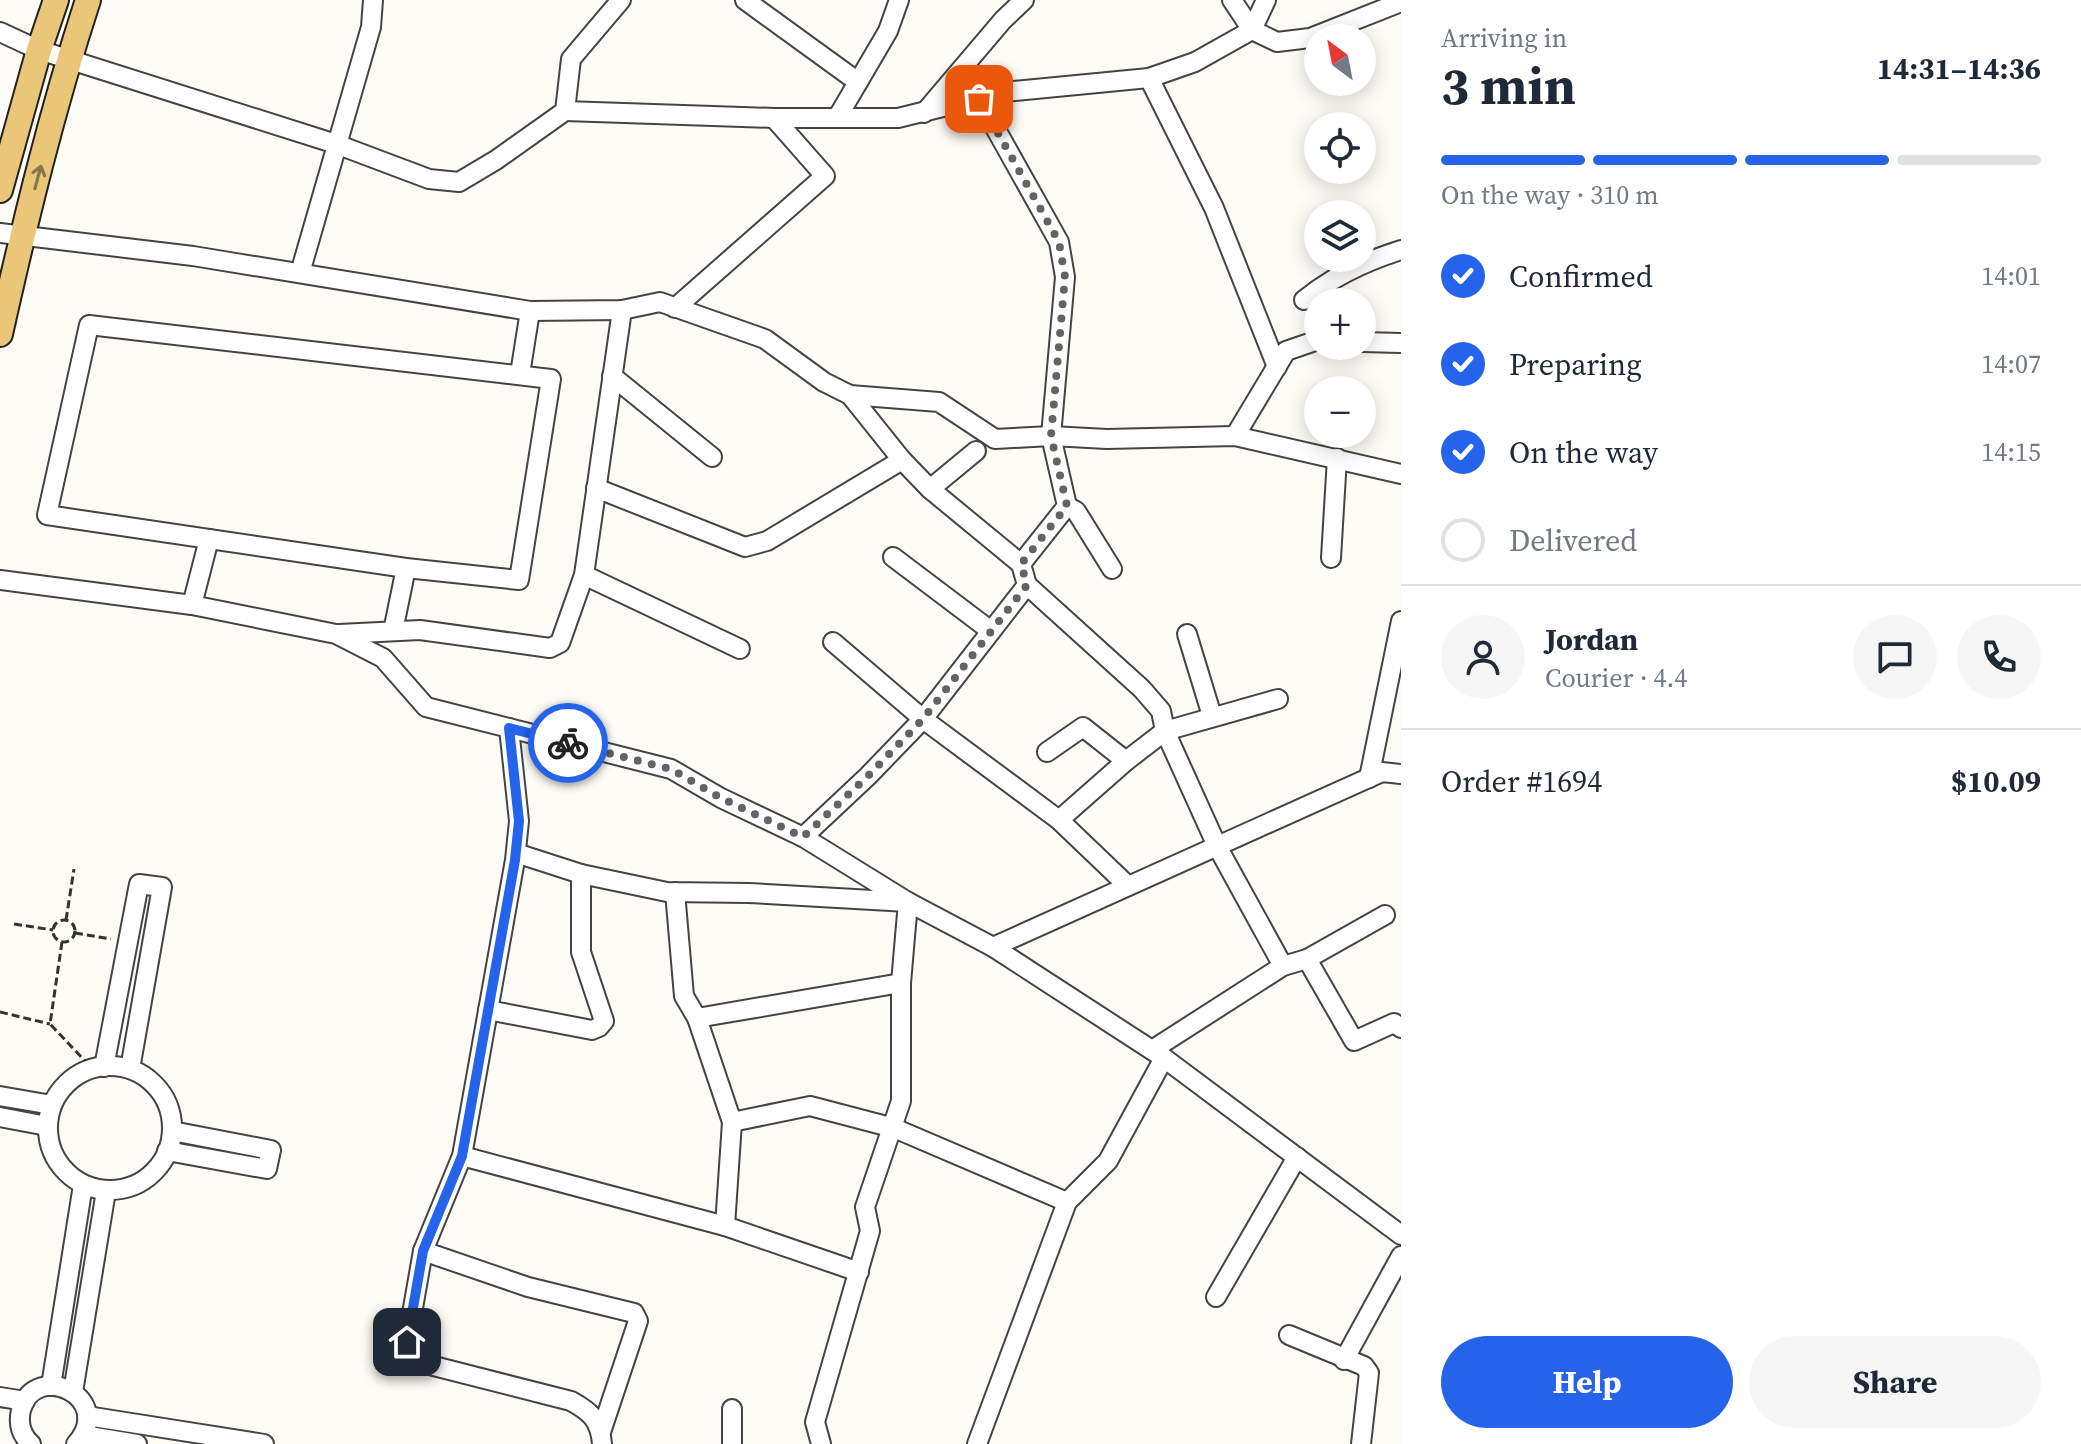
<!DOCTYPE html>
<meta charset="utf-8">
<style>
body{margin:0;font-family:"Source Serif 4",serif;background:#f6f6f7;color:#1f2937;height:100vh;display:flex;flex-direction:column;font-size:30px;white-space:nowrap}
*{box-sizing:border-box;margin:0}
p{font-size:26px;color:#747a83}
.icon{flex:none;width:44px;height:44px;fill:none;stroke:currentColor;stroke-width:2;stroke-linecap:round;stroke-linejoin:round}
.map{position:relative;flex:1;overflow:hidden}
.sheet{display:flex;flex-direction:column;background:#fff;width:680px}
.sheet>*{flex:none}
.needle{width:52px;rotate:328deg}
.tools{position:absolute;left:1304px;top:24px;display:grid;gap:16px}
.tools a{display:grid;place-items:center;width:72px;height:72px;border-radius:50%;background:#fff;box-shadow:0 4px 20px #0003;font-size:40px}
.pin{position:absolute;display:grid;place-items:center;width:68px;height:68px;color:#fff;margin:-34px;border-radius:16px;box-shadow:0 4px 12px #0006}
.courier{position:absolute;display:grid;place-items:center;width:80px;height:80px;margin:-40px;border:6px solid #2563eb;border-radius:50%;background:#fff;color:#222;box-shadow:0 2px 10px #0007}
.headline em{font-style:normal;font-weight:700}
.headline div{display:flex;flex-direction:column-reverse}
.headline{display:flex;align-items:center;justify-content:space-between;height:136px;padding:0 40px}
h1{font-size:52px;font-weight:700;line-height:60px}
.bar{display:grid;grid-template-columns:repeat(4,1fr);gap:12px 8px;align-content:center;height:96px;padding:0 40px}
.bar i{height:10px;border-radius:6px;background:#e0e1e3}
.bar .selected{background:#2563eb}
.bar p{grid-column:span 4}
.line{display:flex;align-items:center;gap:20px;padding:0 40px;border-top:2px solid #e0e1e3}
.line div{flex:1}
.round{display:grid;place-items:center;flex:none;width:84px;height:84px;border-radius:42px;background:#f6f6f7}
ol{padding:0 40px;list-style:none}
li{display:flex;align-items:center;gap:24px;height:88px}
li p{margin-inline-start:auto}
li .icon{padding:8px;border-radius:50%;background:#2563eb;color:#fff;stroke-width:4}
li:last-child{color:#747a83}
li i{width:44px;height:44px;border:4px solid #e0e1e3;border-radius:50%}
.primary-button{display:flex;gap:16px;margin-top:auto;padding:16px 40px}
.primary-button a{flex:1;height:92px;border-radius:48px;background:#2563eb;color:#fff;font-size:32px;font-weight:700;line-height:92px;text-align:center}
.primary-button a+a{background:#f6f6f7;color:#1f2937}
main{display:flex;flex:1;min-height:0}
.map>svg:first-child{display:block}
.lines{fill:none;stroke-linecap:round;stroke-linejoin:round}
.minor-casing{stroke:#444;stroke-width:22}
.major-casing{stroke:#222;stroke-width:28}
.path{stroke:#333;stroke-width:3;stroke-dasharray:8 4;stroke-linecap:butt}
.minor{stroke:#fff;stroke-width:18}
.major{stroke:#eac679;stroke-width:24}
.oneway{stroke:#88754a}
.done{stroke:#646361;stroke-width:8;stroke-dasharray:0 14.4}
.route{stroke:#2563eb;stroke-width:10}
</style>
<main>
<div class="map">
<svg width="1401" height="1444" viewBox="0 0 1401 1444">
<rect width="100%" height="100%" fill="#fefcf6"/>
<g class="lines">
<g class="minor-casing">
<g id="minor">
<polyline points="745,0 858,82"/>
<polyline points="1232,0 1252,30 1277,42 1310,38 1401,2"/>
<polyline points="0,32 39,50 336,144 429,179 459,182 496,160 565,111 571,59 621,0"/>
<polyline points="1149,78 1214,208 1277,367"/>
<polyline points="565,111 774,118 898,118 1004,92 1149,78 1195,62 1252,30 1266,0"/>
<polyline points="924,113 1003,20 1024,0"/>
<polyline points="837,118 888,31 899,0"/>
<polyline points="0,233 193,256 530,311 622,310 660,302 765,339 824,382 850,395 939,402 995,439 1051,436 1107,439 1235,436 1401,474"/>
<polyline points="300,273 371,27 373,0"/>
<path d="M1304,300C1332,277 1366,261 1401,250"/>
<polyline points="675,308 825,176 774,118"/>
<polygon points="89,325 551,379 519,580 406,568 47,515"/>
<polyline points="1362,342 1401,343"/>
<polyline points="520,374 530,311"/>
<polyline points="612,376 712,457"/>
<polyline points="850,395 902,460 930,489 1021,564"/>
<polyline points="1235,436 1286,351 1318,340"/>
<polyline points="596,488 745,547 767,541 902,460"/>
<polyline points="930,489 976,451"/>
<polyline points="1067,506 1076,511 1112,569"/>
<polyline points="893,557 991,631"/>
<polyline points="1331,558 1337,458"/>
<polyline points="584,575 740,649"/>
<polyline points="0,580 192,605 336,634 383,658 426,707 671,769 721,798 803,837 908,902 993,947 1164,1058 1401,1235"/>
<polyline points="1027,585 1142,689 1161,711 1165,731 1217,846 1283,966"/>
<polyline points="192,605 209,539"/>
<polyline points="393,631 406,568"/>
<polyline points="339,634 420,630 550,648 560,643 584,575 622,310"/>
<polyline points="1187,634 1212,716"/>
<polyline points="833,642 923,719 1059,820 1128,886"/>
<path d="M509,728L519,821L515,860L462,1156L423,1251L407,1342L412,1353L422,1363L571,1401C591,1412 600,1420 602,1444"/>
<polyline points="1047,752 1083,727 1126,761"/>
<polyline points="1369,778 1401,621"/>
<polyline points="1059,820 1126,761 1165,731 1278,699"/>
<polyline points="803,837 868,776 923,719 1027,585 1021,564 1067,506 1051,436 1065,277 1059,242 979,99"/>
<polyline points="516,853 581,874 667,892 749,893 908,902 901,983 901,1101 865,1207 870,1231 815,1422 821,1444"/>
<polyline points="675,892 684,996 697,1018 732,1122 725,1226"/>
<polyline points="993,947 1382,772 1401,774"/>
<polyline points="1307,959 1354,1041 1394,1023 1401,1028"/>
<polyline points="488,1010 592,1030 599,1027 604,1021 581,952 581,874"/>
<polyline points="697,1018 901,983"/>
<polyline points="1152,1050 1283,966 1307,959 1385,915"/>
<circle cx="110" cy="1128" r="62"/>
<polyline points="104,1067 139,884 162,887 130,1069"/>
<polyline points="0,1096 52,1105"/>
<polyline points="0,1117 47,1126"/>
<polyline points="732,1122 810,1106 894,1128 1067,1202"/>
<polyline points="167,1151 267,1169 271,1150 172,1131"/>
<polyline points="462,1156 725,1226 859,1272"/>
<polyline points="423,1251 528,1287 634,1313 638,1321 601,1432"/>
<polyline points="1216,1297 1297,1157"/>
<polyline points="1289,1335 1364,1366 1369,1373 1361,1444"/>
<polyline points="1344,1360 1401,1256"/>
<polyline points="51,1386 83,1185"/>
<polyline points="73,1392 106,1191"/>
<polyline points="0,1397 25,1401"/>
<polyline points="87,1416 264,1444"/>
<polyline points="83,1435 137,1444"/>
<path d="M31,1444C21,1435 18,1423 21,1410C35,1359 117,1398 76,1444"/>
<polyline points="732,1444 732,1409"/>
<polyline points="977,1444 1067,1202 1108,1161 1164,1058"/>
</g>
</g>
<g class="major-casing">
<g id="major">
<polyline points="0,190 39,50 56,0"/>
<path d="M0,334C25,222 52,110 88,0"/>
</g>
</g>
<g class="path">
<polyline points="66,920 74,869"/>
<circle cx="64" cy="931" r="11"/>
<polyline points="14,924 53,930"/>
<polyline points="75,933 111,939"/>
<polyline points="62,942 50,1024 87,1063"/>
<polyline points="0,1012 50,1024"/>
</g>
<use href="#minor" class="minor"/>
<use href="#major" class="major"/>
</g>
<defs><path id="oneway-shaft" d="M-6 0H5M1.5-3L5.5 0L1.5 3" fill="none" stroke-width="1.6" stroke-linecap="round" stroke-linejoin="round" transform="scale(2)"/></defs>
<use class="oneway" href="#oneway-shaft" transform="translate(38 177) rotate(-75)"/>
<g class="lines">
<polyline class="done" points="568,743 671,769 721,798 803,837 868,776 923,719 1027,585 1021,564 1067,506 1051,436 1065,277 1059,242 979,99"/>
<polyline class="route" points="407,1342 423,1251 462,1156 515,860 519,821 509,728 568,743"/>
</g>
</svg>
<div class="tools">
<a><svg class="needle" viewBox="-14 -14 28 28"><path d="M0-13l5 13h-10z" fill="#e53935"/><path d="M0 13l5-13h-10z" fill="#747a83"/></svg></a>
<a><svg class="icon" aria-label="locate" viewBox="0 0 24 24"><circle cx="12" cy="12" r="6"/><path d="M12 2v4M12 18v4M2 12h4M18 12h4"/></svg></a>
<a><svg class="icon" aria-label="layers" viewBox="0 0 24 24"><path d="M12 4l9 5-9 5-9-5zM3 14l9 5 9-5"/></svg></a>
<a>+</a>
<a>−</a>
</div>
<div class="pin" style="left:979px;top:99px;background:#ea580c"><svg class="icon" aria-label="bag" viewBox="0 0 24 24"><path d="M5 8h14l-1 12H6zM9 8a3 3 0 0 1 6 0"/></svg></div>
<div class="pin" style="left:407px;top:1342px;background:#1f2937"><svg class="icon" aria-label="home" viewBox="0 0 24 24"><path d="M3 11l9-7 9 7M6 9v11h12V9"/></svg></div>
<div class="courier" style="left:568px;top:743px"><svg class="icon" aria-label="bike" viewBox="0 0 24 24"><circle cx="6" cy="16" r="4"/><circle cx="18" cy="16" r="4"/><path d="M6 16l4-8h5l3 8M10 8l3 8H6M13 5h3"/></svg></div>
</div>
<section class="sheet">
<div class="headline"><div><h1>3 min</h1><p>Arriving in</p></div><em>14:31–14:36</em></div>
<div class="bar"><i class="selected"></i><i class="selected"></i><i class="selected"></i><i></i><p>On the way · 310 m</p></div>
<ol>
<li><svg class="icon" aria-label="check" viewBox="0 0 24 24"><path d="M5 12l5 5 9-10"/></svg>Confirmed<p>14:01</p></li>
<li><svg class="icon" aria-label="check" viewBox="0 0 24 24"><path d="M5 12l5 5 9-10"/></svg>Preparing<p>14:07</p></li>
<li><svg class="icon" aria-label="check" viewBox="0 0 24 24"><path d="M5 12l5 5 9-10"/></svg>On the way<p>14:15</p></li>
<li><i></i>Delivered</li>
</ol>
<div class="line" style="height:144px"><a class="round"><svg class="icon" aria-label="person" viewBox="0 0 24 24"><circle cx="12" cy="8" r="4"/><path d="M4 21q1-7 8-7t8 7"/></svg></a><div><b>Jordan</b><p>Courier · 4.4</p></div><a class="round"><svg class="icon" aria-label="chat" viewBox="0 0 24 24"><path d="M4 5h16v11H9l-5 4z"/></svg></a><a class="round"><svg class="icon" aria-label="phone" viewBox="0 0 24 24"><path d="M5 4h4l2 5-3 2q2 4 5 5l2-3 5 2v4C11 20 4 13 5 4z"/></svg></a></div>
<div class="line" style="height:104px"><div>Order #1694</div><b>$10.09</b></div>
<div class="primary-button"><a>Help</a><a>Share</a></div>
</section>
</main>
